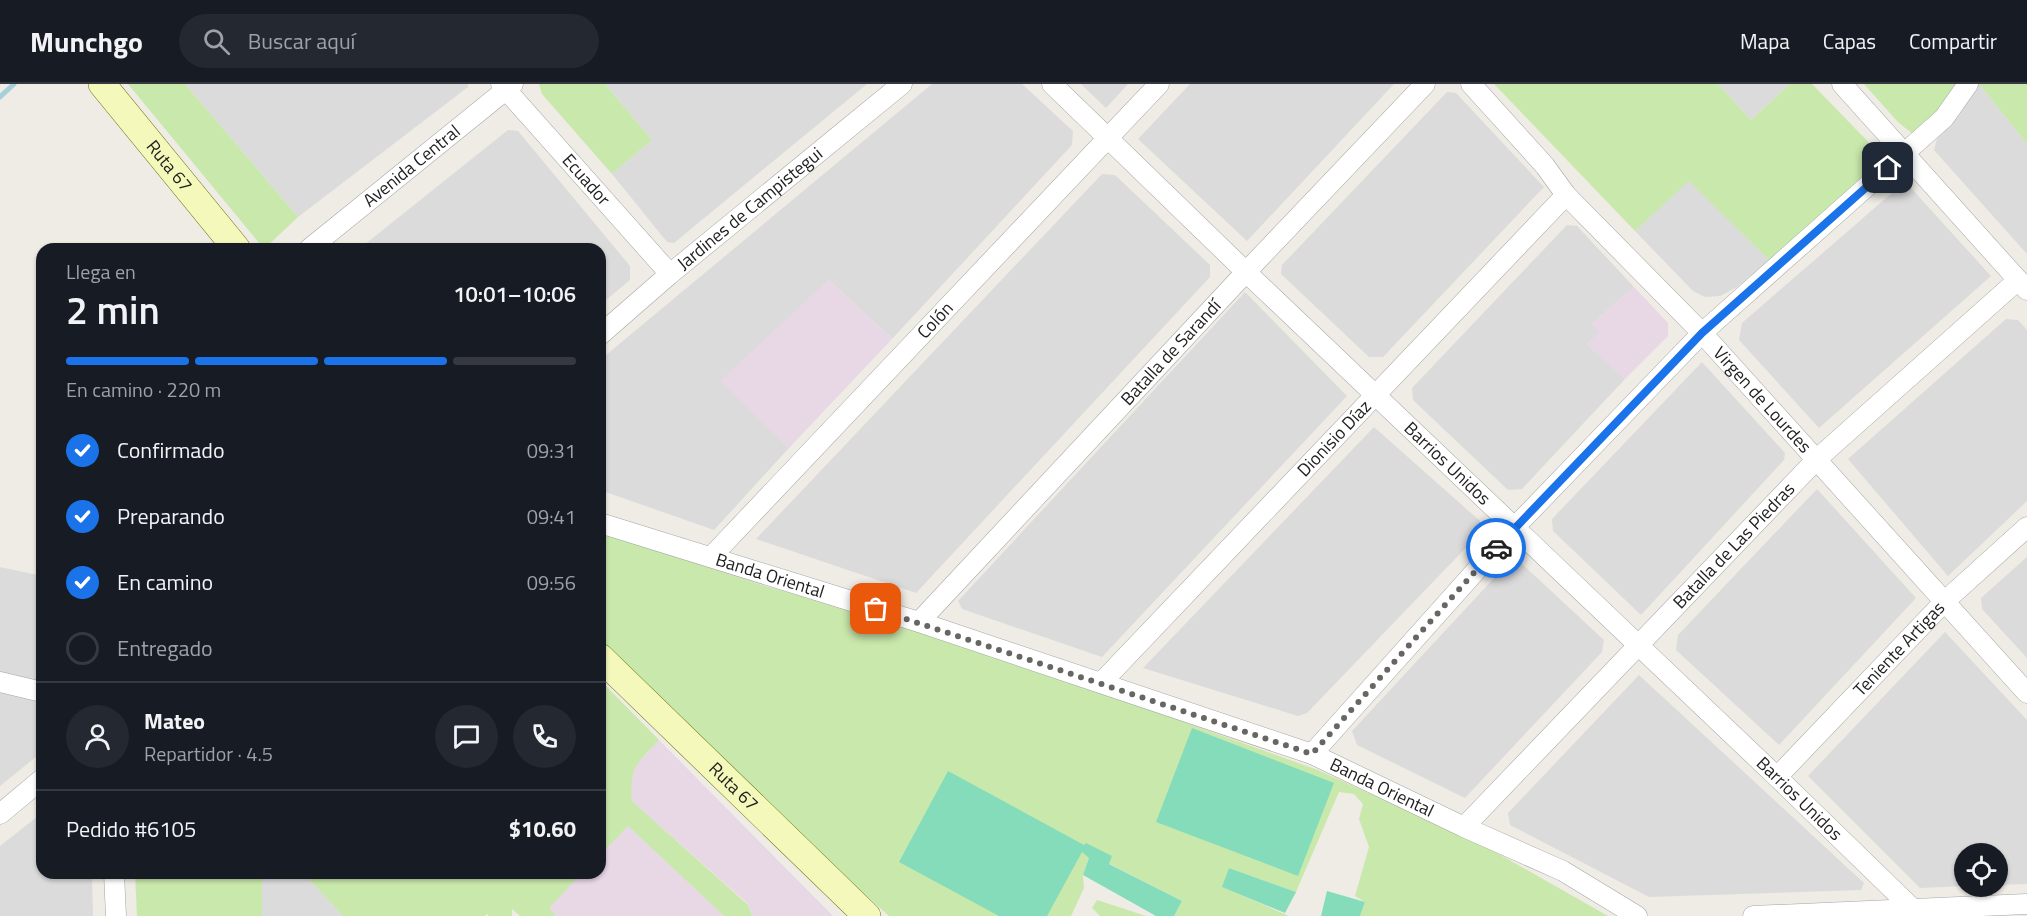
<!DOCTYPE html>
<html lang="es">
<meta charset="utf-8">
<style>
body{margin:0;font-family:"Titillium Web",sans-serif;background:#242831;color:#f1f3f6;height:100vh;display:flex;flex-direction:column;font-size:22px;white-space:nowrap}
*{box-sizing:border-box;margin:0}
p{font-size:20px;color:#9ea1a6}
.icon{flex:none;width:33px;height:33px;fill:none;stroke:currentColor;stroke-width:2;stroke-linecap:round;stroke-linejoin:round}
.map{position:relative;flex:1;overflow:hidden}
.drawer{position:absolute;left:36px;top:159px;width:570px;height:636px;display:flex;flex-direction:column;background:#171b24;border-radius:18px;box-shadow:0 2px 4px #0004}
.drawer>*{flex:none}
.buttons{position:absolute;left:1954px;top:759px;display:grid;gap:12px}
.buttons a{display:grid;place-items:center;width:54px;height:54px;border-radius:50%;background:#171b24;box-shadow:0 2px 4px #0004;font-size:30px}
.pin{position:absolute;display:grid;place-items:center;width:51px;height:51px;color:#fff;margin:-26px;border-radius:12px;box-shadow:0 3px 9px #0006}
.courier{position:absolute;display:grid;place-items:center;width:60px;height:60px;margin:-30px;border:4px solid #1a73e8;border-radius:50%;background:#fff;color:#222;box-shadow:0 2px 8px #0007}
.overview em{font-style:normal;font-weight:600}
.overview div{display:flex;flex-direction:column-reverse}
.overview{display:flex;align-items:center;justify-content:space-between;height:102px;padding:0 30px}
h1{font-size:39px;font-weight:600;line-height:45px}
.bar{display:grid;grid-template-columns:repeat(4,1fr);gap:9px 6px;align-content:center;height:72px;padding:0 30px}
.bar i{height:8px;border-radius:4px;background:#363941}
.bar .selected{background:#1a73e8}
.bar p{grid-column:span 4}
.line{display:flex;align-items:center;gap:15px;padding:0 30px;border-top:2px solid #363941}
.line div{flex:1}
.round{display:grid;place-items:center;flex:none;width:63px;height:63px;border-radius:32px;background:#242831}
ol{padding:0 30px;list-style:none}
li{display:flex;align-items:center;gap:18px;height:66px}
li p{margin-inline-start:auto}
li .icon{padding:6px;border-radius:50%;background:#1a73e8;color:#fff;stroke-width:4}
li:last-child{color:#9ea1a6}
li i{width:33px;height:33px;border:3px solid #363941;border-radius:50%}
header{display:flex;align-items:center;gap:36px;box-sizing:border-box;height:84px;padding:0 30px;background:#171b24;border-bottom:2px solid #363941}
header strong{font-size:28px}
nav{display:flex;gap:33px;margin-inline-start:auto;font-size:21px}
.search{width:420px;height:54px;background:#242831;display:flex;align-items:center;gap:15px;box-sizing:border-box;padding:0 21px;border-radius:33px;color:#9ea1a6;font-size:22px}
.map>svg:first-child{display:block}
.residential{fill:#dcdbdb}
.industrial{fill:#e8d7e5}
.grass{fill:#c9e8ac}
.pitch{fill:#85dcbb}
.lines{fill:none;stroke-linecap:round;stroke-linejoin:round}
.stream{stroke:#a6cfdb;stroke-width:5}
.street-casing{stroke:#a5a5a5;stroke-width:21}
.secondary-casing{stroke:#677308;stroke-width:28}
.street{stroke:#fff;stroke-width:20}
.secondary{stroke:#f4f8ba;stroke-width:27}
.done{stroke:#676664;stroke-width:6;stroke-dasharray:0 10.8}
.route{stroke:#1a73e8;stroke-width:8}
.labels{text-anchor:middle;stroke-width:4.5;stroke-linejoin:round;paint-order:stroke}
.street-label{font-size:18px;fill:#1e1e1e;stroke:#fff}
</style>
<header>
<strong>Munchgo</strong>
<div class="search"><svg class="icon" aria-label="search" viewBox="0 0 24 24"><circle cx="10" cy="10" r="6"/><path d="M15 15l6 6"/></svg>Buscar aquí</div>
<nav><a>Mapa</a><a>Capas</a><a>Compartir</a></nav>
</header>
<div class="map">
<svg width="2027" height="832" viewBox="0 0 2027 832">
<rect width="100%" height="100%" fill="#efece5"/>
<g class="residential">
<polygon points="185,0 468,0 468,3 298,133"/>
<polygon points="605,0 867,0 674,159 667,158 612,90 652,56"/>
<polygon points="932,0 1022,0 1073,47 1072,61 892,255 829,196 721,297 789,364 714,446 600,406 600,276"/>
<polygon points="1081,0 1128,0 1106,24"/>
<polygon points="1190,0 1394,0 1247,157 1138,55"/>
<polygon points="1718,0 1790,0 1751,36"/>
<polygon points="1979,0 2027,60 2027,170 1934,66 1937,55 1958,33"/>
<polygon points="1447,8 1456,9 1544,103 1383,273 1369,273 1281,190 1282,181"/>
<polygon points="508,46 518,47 630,182 630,196 600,221 600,165 359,165"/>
<polygon points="1102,90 1115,91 1210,181 1210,193 916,509 756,455"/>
<polygon points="1689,96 1769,176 1737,203 1720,212 1705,213 1693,207 1635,147"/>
<polygon points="1900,102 1911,104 1991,192 1819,344 1739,256 1742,239"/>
<polygon points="1567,141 1577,142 1634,203 1592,240 1600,248 1587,260 1625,295 1522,405 1508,406 1413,316 1412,304"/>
<polygon points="1245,208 1347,312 1102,573 962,525 958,517"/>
<polygon points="2006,235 2018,236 2027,246 2027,417 1948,492 1848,375"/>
<polygon points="1702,278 1785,369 1784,376 1641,531 1553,447 1552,435"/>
<polygon points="1374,343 1480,437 1480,449 1307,629 1298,632 1143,584"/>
<polygon points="1817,405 1916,514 1779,661 1676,566 1678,551"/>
<polygon points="2027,473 2027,574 1982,525 1981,514"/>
<polygon points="1519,477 1604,556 1602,568 1465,714 1357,661 1352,647 1509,478"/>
<polygon points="0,483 42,492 42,668 0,702"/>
<polygon points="1945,548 2027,636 2027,800 1998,801 1998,770 1965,770 1965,802 1920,804 1808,692"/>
<polygon points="1639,591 1864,799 1861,806 1649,813 1510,741 1508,729"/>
<polygon points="42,729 42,789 92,789 93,832 0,832 0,762"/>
<polygon points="265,789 303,789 343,832 262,832 262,791"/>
</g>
<g class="industrial">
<polygon points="829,196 892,255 789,364 720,297"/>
<polygon points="1634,203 1668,239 1668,252 1625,295 1587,260 1599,248 1591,241"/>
<polygon points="659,656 833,832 752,832 748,820 632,717 630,696 637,680"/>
<polygon points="628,742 724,832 556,832 548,824 582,789 600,789 600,771"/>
</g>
<g class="grass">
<polygon points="128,0 185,0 298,133 264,165"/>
<polygon points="539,0 605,0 652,56 612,90 542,10"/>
<polygon points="1494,0 1718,0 1751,36 1790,0 1812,0 1881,71 1852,104 1769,176 1689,97 1635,147"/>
<polygon points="1864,0 1961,0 1919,50 1914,51 1898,38"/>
<polygon points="1979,0 2027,0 2027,60"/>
<polygon points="600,448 765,502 926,546 1318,686 1483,761 1608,832 1360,832 1365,818 1355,812 1369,763 1359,735 1363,720 1354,710 1339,708 1296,808 1229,784 1223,803 1289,832 1174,832 1182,817 1108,779 1112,772 1089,774 1083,791 1084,804 1071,832 889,832 792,744 600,556"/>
<path d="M600,596L659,656C637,680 629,683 632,717L748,821L752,832H724L628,742L600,771Z"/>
<polygon points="135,789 265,789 262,791 262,832 137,832"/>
<polygon points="303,789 582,789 549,824 556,832 520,832 512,825 512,832 489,832 487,830 485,832 343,832"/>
<polygon points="1097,816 1146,832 1100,832 1092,824"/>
</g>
<g class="pitch">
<polygon points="1192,644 1334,699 1298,792 1156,738"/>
<polygon points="948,687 1084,761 1086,759 1112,772 1109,780 1182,817 1174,832 1156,832 1083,791 1089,774 1082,768 1047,832 999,832 899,778"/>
<polygon points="1229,784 1296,808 1285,829 1222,803"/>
<polygon points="1327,807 1365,818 1360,832 1321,832"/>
</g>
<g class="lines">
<polyline class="stream" points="0,13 14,0"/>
<g class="street-casing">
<g id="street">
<path id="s1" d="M501,0L670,190"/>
<path id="s2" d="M1052,0L1246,188L1777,693L1920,832"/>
<path id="s3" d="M1471,0L1545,82L1566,111L1702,249L2027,609"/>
<polyline points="1842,0 2027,206"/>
<path id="s4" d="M309,165L513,0"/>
<path id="s5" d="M600,251L670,190L902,0"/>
<path id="s6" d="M600,439L919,538L1312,670L1464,743L1563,787L1637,832"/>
<path id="s7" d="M711,473L1159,0"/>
<path id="s8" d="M919,538L1246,188L1425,0"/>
<polyline points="0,598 42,608"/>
<path id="s9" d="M1101,599L1566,111"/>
<polyline points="1312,670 1515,443 1702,249 1944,34 1968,0"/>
<path id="s10" d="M1777,693L1945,517L2027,443"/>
<polyline points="0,730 42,695"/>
<path id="s11" d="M1464,743L1817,375L2018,196"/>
<polyline points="114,789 116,832"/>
<polyline points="1753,832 2027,820"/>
</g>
</g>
<g class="secondary-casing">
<g id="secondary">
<path id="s12" d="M102,0L237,165"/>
<path id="s13" d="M600,573L867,832"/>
</g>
</g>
<use href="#street" class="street"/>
<use href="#secondary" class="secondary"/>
</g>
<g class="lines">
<polyline class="done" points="876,525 1312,670 1496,464"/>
<polyline class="route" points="1496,464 1702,249 1888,84"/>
</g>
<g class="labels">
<g class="street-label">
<text dy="6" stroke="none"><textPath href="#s12" startOffset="106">Ruta 67</textPath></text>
<text dy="6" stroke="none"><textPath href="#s4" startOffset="132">Avenida Central</textPath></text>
<text dy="6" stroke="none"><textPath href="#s1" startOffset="128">Ecuador</textPath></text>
<text dy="6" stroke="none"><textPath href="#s5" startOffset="196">Jardines de Campistegui</textPath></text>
<text dy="6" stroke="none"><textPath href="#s7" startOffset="326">Colón</textPath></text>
<text dy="6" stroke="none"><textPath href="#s8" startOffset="369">Batalla de Sarandí</textPath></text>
<text dy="6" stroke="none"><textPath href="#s3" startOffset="430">Virgen de Lourdes</textPath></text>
<text dy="6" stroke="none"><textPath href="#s9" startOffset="338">Dionisio Díaz</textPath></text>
<text dy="6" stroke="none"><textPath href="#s2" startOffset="548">Barrios Unidos</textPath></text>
<text dy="6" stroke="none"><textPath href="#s11" startOffset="390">Batalla de Las Piedras</textPath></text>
<text dy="6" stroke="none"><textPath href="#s6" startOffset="178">Banda Oriental</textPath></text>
<text dy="6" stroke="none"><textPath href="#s10" startOffset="177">Teniente Artigas</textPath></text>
<text dy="6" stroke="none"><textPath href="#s13" startOffset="186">Ruta 67</textPath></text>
<text dy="6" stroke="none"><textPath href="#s6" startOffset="826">Banda Oriental</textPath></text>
<text dy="6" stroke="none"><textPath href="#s2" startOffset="1034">Barrios Unidos</textPath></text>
</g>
</g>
</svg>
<div class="buttons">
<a><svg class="icon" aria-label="locate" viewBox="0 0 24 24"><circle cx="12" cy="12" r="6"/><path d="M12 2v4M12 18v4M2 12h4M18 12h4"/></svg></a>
</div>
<div class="pin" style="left:876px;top:525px;background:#ea580c"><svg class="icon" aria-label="bag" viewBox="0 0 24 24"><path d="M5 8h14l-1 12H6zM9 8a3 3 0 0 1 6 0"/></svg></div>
<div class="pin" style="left:1888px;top:84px;background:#1f2937"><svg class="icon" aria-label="home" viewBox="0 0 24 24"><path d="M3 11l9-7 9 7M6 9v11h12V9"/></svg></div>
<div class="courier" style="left:1496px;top:464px"><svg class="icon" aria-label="car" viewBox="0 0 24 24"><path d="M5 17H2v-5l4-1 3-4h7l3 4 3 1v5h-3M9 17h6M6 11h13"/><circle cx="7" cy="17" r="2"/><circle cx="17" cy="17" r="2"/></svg></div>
<section class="drawer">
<div class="overview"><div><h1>2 min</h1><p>Llega en</p></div><em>10:01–10:06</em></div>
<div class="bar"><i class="selected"></i><i class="selected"></i><i class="selected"></i><i></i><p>En camino · 220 m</p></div>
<ol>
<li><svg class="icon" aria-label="check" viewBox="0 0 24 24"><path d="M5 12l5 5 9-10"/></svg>Confirmado<p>09:31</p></li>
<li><svg class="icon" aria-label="check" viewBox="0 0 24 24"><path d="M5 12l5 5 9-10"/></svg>Preparando<p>09:41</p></li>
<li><svg class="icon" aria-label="check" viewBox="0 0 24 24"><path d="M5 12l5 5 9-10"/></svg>En camino<p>09:56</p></li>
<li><i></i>Entregado</li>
</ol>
<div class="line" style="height:108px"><a class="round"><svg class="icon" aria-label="person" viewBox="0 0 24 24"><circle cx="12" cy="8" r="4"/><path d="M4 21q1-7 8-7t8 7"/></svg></a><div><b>Mateo</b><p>Repartidor · 4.5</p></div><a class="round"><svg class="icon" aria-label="chat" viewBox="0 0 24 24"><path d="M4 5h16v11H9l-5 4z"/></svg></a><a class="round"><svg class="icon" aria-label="phone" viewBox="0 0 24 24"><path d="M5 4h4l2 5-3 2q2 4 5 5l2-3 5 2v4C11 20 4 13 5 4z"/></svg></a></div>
<div class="line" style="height:78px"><div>Pedido #6105</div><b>$10.60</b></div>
</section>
</div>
